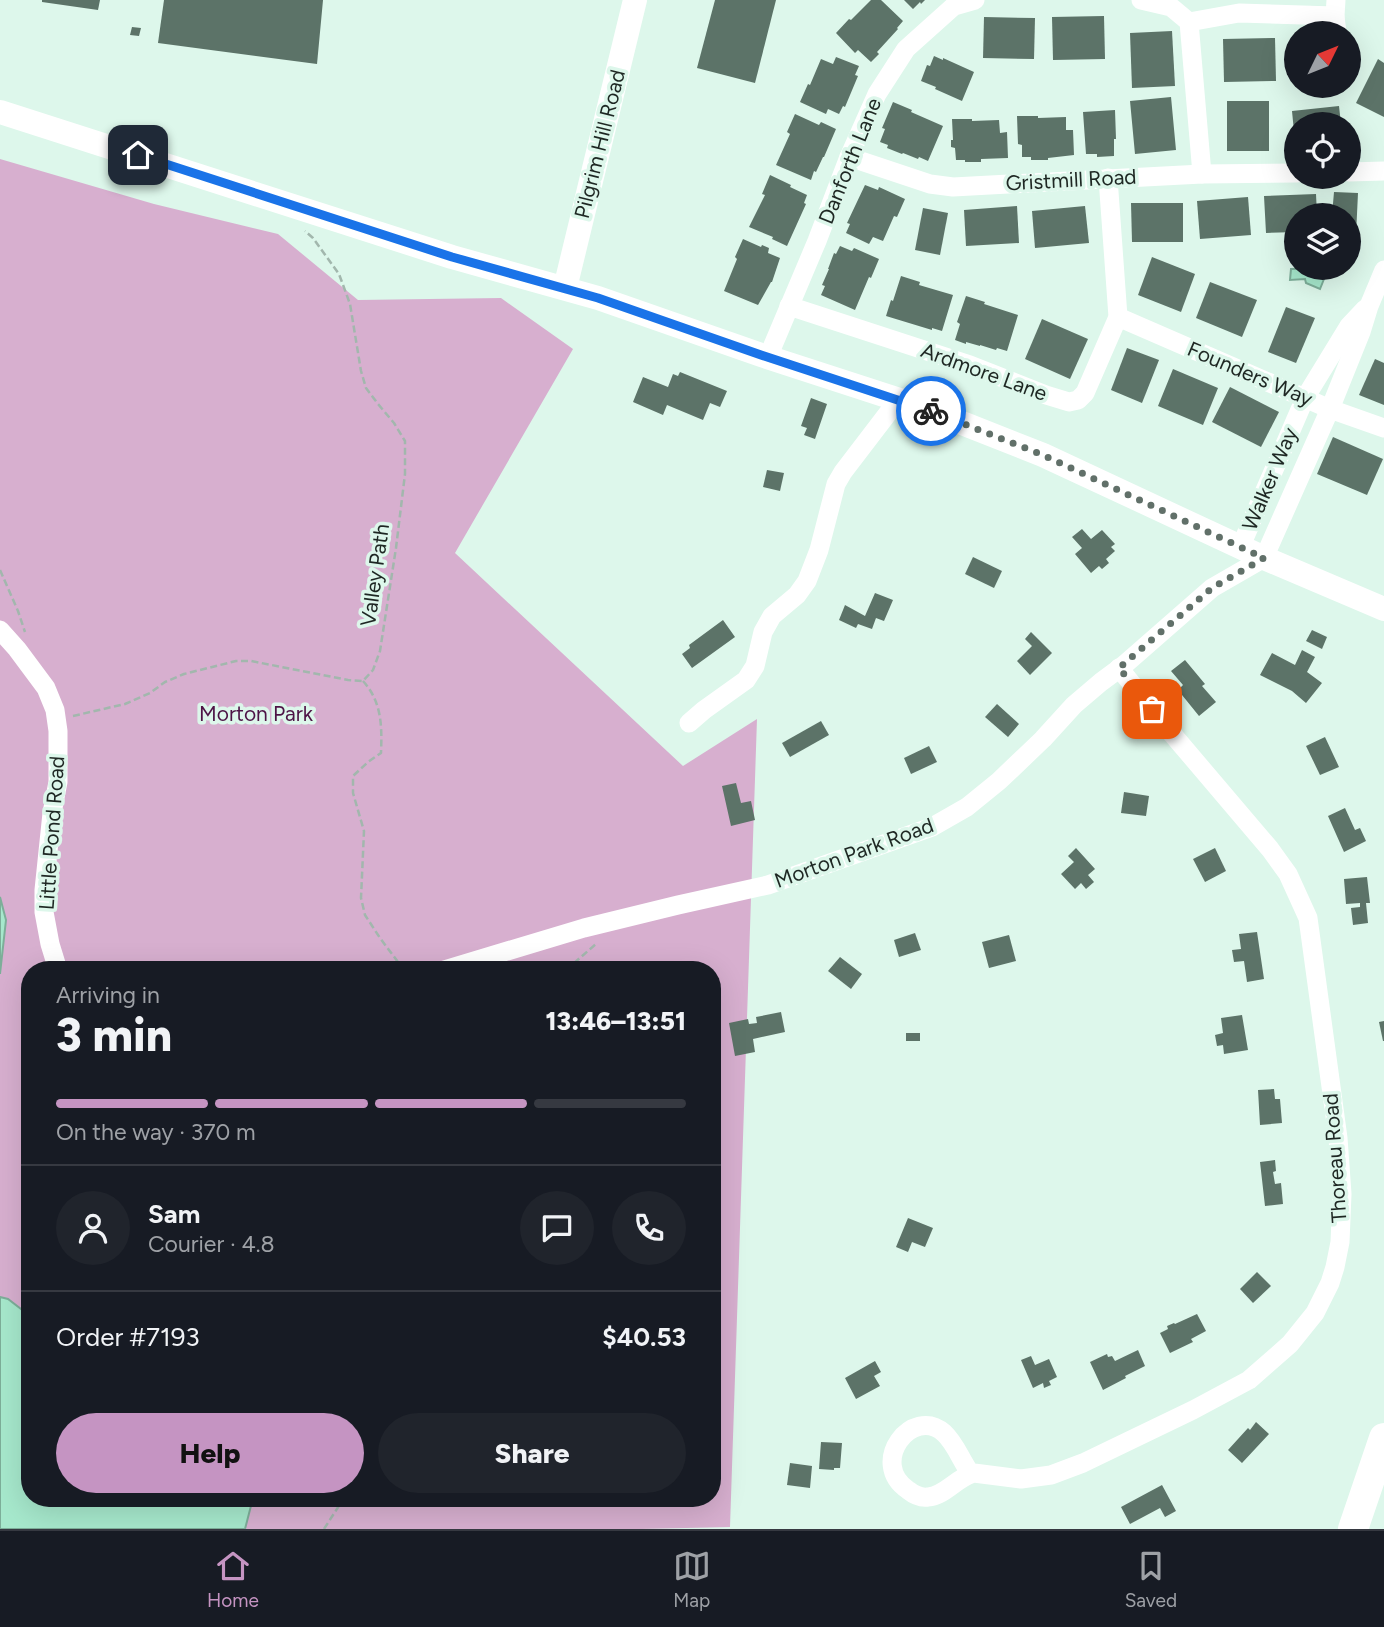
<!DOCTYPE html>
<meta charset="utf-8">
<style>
body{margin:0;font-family:Figtree,sans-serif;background:#20242c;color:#f1f3f6;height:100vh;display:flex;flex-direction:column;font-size:26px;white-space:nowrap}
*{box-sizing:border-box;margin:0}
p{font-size:23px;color:#9ea1a6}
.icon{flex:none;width:38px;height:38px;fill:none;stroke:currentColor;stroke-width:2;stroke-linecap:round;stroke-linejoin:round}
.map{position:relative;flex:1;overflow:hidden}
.panel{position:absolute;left:21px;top:961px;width:700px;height:546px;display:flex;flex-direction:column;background:#171b24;border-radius:28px;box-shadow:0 7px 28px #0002}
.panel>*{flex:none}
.needle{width:46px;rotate:47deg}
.tools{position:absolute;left:1284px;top:21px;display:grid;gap:14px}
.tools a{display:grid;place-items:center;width:77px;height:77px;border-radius:50%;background:#171b24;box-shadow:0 7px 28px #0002;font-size:35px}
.pin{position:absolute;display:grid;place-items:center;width:60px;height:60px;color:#fff;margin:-30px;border-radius:14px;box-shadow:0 4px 10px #0006}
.courier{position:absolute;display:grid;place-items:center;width:70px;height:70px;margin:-35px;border:5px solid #1a73e8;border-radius:50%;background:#fff;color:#222;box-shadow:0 2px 9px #0007}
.headline em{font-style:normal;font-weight:800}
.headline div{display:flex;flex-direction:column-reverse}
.headline{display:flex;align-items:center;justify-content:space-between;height:119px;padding:0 35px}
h1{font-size:46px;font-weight:800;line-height:52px}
.bar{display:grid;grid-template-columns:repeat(4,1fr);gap:10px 7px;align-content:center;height:84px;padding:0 35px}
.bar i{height:9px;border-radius:5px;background:#363941}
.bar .on{background:#c594c2}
.bar p{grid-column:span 4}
.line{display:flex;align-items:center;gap:18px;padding:0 35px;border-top:2px solid #363941}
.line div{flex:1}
.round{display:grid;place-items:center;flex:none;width:74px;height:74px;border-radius:37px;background:#20242c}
.cta{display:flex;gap:14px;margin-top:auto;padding:14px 35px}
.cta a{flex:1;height:80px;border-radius:42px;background:#c594c2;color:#111;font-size:28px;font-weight:800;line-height:80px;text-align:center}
.cta a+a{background:#20242c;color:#f1f3f6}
.menu{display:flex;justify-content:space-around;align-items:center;height:98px;border-top:2px solid #363941;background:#171b24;font-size:19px;color:#9ea1a6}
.menu a{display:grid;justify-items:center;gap:4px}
.menu .on{color:#c594c2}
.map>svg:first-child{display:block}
.green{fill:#d7afcf;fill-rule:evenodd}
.water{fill:#a6e8cc;stroke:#7dae99;stroke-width:2}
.building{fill:#5c7368}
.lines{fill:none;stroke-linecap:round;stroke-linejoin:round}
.path{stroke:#a2b7ad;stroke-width:2.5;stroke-dasharray:7 3.5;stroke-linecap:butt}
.minor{stroke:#fff;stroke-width:19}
.major{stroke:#fff;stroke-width:24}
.highway{stroke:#fff;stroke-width:30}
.done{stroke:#617069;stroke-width:7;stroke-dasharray:0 12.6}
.route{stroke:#1a73e8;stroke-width:9}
.labels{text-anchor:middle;stroke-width:7;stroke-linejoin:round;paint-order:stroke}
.street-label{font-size:21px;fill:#1e2723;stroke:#ddf7eb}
.park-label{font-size:21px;fill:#4d1446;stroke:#ddf7eb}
</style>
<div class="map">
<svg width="1384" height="1529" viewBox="0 0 1384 1529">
<rect width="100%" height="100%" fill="#ddf7eb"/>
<path class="green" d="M0,159L154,204L278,234L358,300L501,298L573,349L455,553L683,766L757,719L730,1527L642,1529H0ZM30,970H712V1498H30Z"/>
<g class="water">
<polygon points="1322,268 1324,279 1320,289 1306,283 1305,279 1290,280 1291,269"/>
<polygon points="0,897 6,920 0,974"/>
<polygon points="0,1297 8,1299 30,1316 30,1498 253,1498 245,1529 0,1529"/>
</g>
<g class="building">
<polygon points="42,0 100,0 98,10 42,2"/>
<polygon points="164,0 323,0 317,64 158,43"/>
<polygon points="715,0 776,0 755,83 697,68"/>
<polygon points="871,0 881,0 903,21 897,28 898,29 877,52 879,54 871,62 858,50 855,53 836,33 849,19 851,20"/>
<polygon points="904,0 925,0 921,4 920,2 913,9"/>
<polygon points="1104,16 1105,59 1053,60 1052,17"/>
<polygon points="984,17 1035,18 1034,59 983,58"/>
<polygon points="132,27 141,28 139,36 130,35"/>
<polygon points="1172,31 1175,86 1132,88 1130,33"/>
<polygon points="1294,34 1297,34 1297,75 1293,75"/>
<polygon points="1275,38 1276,81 1224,82 1223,39"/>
<polygon points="934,56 943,60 943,58 974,72 962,101 935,89 936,87 921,81 927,65 930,66"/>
<polygon points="836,57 859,66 855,75 858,76 845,107 843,106 839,114 828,109 826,114 800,102 808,84 810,85 821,59 833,64"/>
<polygon points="1378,59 1384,63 1384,117 1356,103"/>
<polygon points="1171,97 1176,150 1135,154 1130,101"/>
<rect x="1227" y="101" width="42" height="50"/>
<polygon points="893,102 912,110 911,112 943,126 928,161 919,157 918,159 903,153 902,154 887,148 888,145 880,142 885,129 882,128"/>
<polygon points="1339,106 1341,124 1297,124 1297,141 1295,142 1292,111"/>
<polygon points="1115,110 1116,139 1114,139 1114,156 1097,157 1097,154 1086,154 1083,112"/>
<polygon points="795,114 819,125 821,122 836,129 824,157 823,157 816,172 814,171 811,180 776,165 790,134 787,132"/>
<polygon points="1017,116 1038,116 1038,118 1066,117 1066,130 1073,130 1074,155 1048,158 1048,160 1031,160 1031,157 1022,157 1022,145 1018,144"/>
<polygon points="952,119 972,119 972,121 999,120 1000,133 1007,132 1008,158 981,159 981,162 965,162 965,160 956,160 955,148 951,147 951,140 953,140"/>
<polygon points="770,175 791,185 790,187 807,195 804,203 806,204 787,246 772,239 773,237 749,227 765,195 762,194"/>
<polygon points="865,185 878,190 879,187 905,199 897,217 894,216 883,241 873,237 869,244 846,233 850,224 847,223"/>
<polygon points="1334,192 1358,193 1356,235 1349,235 1349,215 1332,215"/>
<polygon points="1316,194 1317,215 1297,215 1297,232 1266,233 1264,196"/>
<polygon points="1248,197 1251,235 1200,239 1197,201"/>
<polygon points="1131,203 1183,203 1183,242 1132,242"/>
<polygon points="1017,206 1019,243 966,246 964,210"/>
<polygon points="1085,206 1089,243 1035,248 1032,211"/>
<polygon points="923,208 948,213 940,255 915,250"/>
<polygon points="743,239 761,247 762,245 769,248 768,253 780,258 772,282 771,282 758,305 724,291 737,259 735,257"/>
<polygon points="840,246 852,251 854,248 879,259 871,278 869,277 855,310 821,295 825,286 822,285 829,269 828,269 834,253 836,254"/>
<polygon points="1152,257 1195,274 1181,312 1138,295"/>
<polygon points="901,276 920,282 919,285 953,295 942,331 932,328 932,330 886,316 891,300 893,301"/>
<polygon points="1210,282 1257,300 1242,337 1196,318"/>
<polygon points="966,296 985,302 984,304 1018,315 1007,351 997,348 996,350 980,345 980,346 966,342 966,344 955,340 960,324 957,322"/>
<polygon points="1286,307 1315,318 1296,363 1268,352"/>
<polygon points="1042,319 1088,339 1070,379 1025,359"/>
<polygon points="1127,348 1159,360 1142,403 1111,390"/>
<polygon points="1375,359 1384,363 1384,405 1359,395"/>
<polygon points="1173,369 1218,388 1203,425 1158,406"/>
<polygon points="680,372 727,391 720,407 710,403 703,420 667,405 663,415 633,402 643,377 668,387 673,374 678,376"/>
<polygon points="1230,387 1279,412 1261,447 1212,422"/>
<polygon points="811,398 827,404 815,439 804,435 807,428 801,426"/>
<polygon points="1333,437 1383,459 1367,495 1317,474"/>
<polygon points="767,470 784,473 780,491 763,487"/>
<polygon points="1082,529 1091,539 1102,530 1115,544 1111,547 1115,551 1106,559 1109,563 1102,569 1099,566 1091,573 1075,554 1082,548 1072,537"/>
<polygon points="973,557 1002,571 994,588 965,574"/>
<polygon points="875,593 893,600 884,621 876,618 872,629 858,624 856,628 839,620 845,605 865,616"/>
<polygon points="723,620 735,637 692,668 682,654 690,648 689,645"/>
<polygon points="1312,630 1327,637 1322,649 1306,641"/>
<polygon points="1031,632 1052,653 1030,675 1017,661 1032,646 1025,639"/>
<polygon points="1302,650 1315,657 1307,672 1322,683 1306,703 1292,691 1260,675 1272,653 1295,665"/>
<polygon points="1185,660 1205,684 1202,686 1216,702 1199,716 1178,690 1183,685 1171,671"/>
<polygon points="997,704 1019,724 1008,737 985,717"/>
<polygon points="821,721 829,735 790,757 782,743"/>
<polygon points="1325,737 1339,767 1320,775 1306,746"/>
<polygon points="929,746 937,762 911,774 904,758"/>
<polygon points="736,783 741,803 751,801 755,820 731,826 722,786"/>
<polygon points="1124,792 1149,796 1146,816 1121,813"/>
<polygon points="1345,808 1355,830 1360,828 1366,841 1344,852 1328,816"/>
<polygon points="1076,848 1095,869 1088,875 1094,882 1086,889 1081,883 1075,889 1061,874 1074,862 1068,856"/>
<polygon points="1215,848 1226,871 1205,882 1193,859"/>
<polygon points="1367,877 1370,903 1366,903 1368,923 1353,925 1351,908 1360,907 1360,903 1346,904 1344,879"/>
<polygon points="1257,932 1264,979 1247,982 1244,961 1234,962 1232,950 1241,949 1239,934"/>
<polygon points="915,933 921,950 899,957 894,940"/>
<polygon points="1009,935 1016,961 989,968 982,942"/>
<polygon points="840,957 862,974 851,989 828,971"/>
<polygon points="781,1012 785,1032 753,1039 755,1052 735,1056 729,1023 748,1019 749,1024 757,1023 756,1017"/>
<polygon points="1242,1015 1248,1050 1224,1054 1223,1045 1217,1046 1215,1035 1223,1033 1221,1018"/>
<polygon points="1384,1021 1384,1041 1383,1041 1379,1022"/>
<rect x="906" y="1033" width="14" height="8"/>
<polygon points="1274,1089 1275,1099 1280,1099 1282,1123 1260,1125 1258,1090"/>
<polygon points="1275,1160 1276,1171 1273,1172 1275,1184 1281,1183 1283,1204 1265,1206 1260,1162"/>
<polygon points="908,1218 933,1228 925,1247 912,1242 908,1252 896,1247"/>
<polygon points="1257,1272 1271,1286 1253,1303 1240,1289"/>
<polygon points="1197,1314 1206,1331 1191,1339 1193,1342 1170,1353 1160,1333 1168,1329 1167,1326 1174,1323 1175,1324"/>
<polygon points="1138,1350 1145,1366 1125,1376 1126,1378 1103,1390 1090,1362 1107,1354 1108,1357 1112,1356 1115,1361"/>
<polygon points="1031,1356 1035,1365 1049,1359 1057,1377 1049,1381 1051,1385 1044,1388 1043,1383 1033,1388 1021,1360"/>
<polygon points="875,1361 881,1372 874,1376 880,1386 856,1399 845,1378"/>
<polygon points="1256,1422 1269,1434 1242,1463 1228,1450 1248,1428 1250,1430"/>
<polygon points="821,1442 842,1443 840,1468 834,1468 834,1470 819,1469"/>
<polygon points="790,1463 812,1466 810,1488 787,1485"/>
<polygon points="1162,1485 1176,1511 1165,1517 1160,1508 1130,1524 1121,1507"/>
</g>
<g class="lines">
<g class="path">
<polyline points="0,570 18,611 25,632"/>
<path d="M363,681C382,702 382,726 381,753L368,762L353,776V793L364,831L361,898L365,915L380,938L404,970"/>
<polyline points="73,716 125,704 150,693 165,682 184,674 236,661 251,661 348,680 363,681 373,670 380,651 396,548 405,474 405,441 394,423 378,404 366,388 361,371 350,304 339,274 313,238 305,231"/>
<polyline points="566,970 596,944"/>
<polyline points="324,1529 344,1498"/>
</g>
<g class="minor">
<polyline points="1141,0 1171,7 1189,22 1202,174"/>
<polyline points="1336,0 1335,16 1337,33"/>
<polyline points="1189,22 1239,13 1335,16"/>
<polyline points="849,157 930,184 953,187 1202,174 1297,173"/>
<polyline points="1349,172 1384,171"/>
<polyline points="789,306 970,365 1046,395 1069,402 1078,400 1085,393 1118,317 1108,178"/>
<polyline points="1118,317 1330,409 1384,428"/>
<polyline points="768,357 817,241 849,157 877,94 906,49 954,6 975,0"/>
<polyline points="1240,548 1305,398 1349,326 1365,309"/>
<polyline points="0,630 17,649 46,688 55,710 58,731 58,782 52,813 44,890 44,912 50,944 58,970"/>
<polyline points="689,723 704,710 746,680 755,666 763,632 772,616 797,595 807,581 819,550 836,484 843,472 898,400"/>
<polyline points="444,970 584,928 678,905 768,885 932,827 967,807 999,781 1043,739 1074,705 1101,682 1124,665 1212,588 1264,558 1330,409 1361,332 1369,306 1384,270"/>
<path d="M971,1474C956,1479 944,1496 928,1497C921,1498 913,1494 908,1490C868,1463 912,1405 944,1433C956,1444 961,1461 971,1474L974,1473L1021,1479L1051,1475L1083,1463L1193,1410L1249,1380L1290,1344L1315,1313L1330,1283L1335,1267L1340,1242L1342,1194L1338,1138L1308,918L1288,874L1270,849L1168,729L1119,668"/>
</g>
<g class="major">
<polyline points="0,112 452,257 598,298 761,355 924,408 1043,455 1264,558 1384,609"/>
<polyline points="565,288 635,0"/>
</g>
<polyline class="highway" points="1353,1529 1384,1438"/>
</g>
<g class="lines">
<polyline class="done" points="931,411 1043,455 1264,558 1212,588 1119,668 1152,709"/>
<polyline class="route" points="138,155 452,257 598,298 761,355 931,411"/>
</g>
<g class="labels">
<g class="street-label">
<text transform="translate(600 144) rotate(-76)" y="7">Pilgrim Hill Road</text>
<text transform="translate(850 161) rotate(-68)" y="7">Danforth Lane</text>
<text transform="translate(1071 180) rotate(-3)" y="7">Gristmill Road</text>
<text transform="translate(984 372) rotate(20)" y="7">Ardmore Lane</text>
<text transform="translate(1250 374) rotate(23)" y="7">Founders Way</text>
<text transform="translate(1270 479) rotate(-67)" y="7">Walker Way</text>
<text transform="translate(375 575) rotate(-82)" y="7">Valley Path</text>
<text transform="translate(52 833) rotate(-86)" y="7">Little Pond Road</text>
<text transform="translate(854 853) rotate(-20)" y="7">Morton Park Road</text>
<text transform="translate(1335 1158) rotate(-94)" y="7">Thoreau Road</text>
</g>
<g class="park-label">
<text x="256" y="721">Morton Park</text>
</g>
</g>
</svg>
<div class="tools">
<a><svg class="needle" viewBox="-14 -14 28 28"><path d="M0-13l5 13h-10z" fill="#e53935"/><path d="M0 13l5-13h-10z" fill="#9ea1a6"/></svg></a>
<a><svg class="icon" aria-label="locate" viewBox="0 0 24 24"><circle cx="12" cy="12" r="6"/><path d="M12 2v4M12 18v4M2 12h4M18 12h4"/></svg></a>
<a><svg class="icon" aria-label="layers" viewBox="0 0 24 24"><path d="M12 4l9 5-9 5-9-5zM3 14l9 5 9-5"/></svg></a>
</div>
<div class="pin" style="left:1152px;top:709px;background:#ea580c"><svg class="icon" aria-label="bag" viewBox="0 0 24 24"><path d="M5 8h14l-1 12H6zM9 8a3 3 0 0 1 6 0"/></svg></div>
<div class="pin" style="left:138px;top:155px;background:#1f2937"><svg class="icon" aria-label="home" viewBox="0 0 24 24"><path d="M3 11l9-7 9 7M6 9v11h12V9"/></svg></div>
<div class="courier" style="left:931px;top:411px"><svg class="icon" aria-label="bike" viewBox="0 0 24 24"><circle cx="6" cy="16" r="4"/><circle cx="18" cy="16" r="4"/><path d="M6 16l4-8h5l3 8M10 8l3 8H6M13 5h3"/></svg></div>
<section class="panel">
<div class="headline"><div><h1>3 min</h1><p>Arriving in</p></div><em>13:46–13:51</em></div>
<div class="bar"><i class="on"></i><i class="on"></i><i class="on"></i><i></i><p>On the way · 370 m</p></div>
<div class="line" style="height:126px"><a class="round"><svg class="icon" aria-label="person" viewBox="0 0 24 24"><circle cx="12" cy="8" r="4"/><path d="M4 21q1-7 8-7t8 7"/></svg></a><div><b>Sam</b><p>Courier · 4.8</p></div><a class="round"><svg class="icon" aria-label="chat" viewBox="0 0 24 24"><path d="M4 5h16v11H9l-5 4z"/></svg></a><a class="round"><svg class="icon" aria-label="phone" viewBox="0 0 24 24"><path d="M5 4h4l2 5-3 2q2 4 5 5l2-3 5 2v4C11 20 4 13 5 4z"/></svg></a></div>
<div class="line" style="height:91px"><div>Order #7193</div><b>$40.53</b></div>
<div class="cta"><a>Help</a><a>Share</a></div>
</section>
</div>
<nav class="menu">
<a class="on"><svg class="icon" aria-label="home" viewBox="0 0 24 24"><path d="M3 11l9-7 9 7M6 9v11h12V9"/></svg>Home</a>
<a><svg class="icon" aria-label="map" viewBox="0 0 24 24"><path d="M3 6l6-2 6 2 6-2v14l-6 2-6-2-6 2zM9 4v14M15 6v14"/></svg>Map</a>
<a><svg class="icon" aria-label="saved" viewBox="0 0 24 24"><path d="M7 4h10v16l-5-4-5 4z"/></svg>Saved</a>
</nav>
